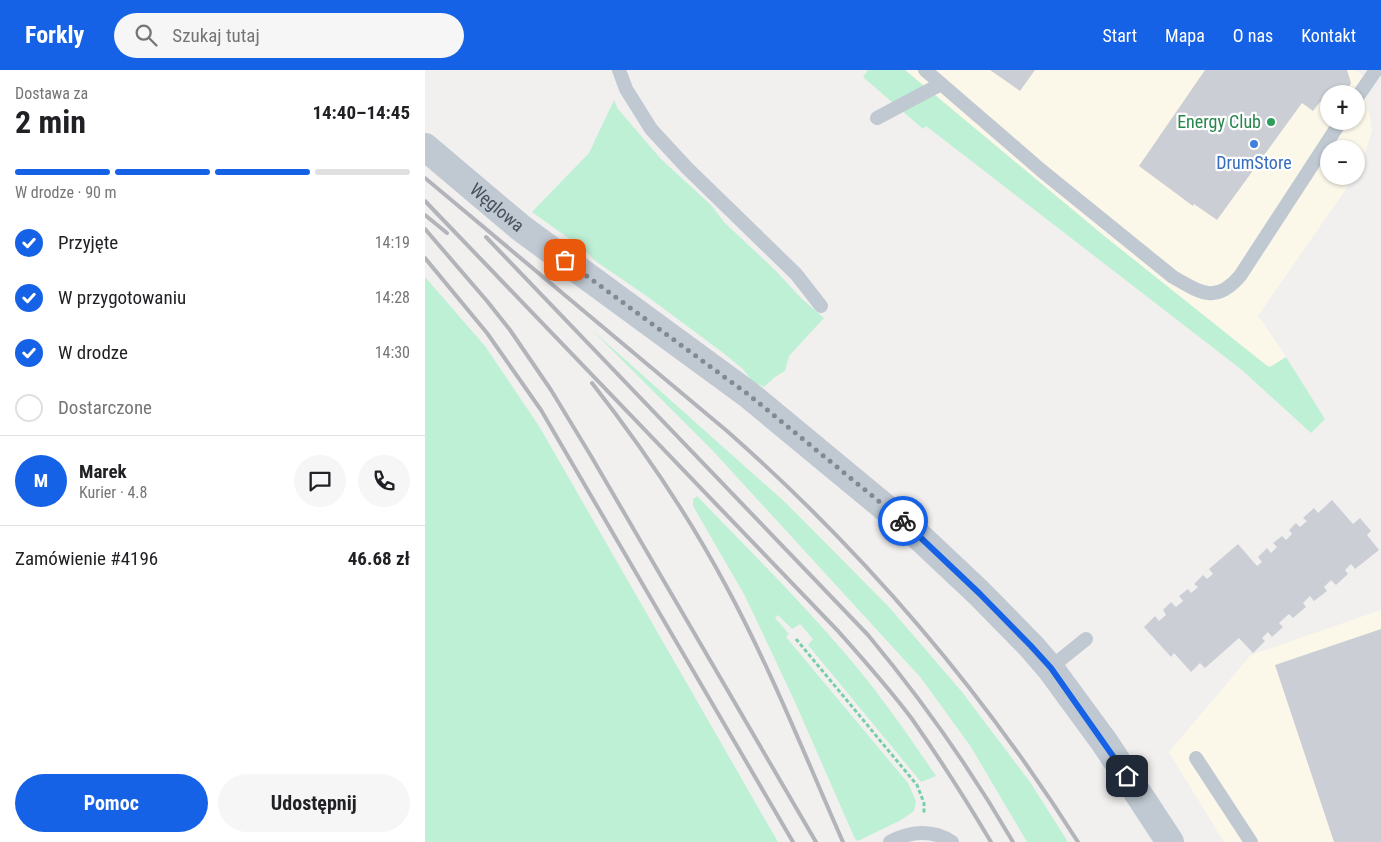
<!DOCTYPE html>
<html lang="pl">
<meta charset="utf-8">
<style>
body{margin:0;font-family:"Roboto Condensed",sans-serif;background:#f6f6f6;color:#202124;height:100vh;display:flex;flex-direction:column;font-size:19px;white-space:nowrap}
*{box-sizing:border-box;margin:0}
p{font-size:16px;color:#757577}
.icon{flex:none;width:28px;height:28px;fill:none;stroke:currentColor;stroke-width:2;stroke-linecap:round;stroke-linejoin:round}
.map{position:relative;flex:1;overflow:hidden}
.side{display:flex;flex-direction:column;background:#fff;width:425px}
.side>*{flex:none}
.buttons{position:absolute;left:895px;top:15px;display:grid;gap:10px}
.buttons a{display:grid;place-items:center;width:45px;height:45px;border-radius:50%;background:#fff;box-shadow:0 1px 4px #0004;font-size:25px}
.pin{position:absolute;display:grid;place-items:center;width:42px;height:42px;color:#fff;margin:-21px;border-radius:10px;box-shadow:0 2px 8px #0006}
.courier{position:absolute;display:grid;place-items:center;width:50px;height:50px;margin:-25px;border:4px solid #1662e6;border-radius:50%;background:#fff;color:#222;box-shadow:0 1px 6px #0007}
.summary em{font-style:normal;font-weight:700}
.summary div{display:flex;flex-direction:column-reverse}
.summary{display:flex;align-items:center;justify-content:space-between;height:85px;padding:0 15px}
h1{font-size:32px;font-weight:700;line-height:38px}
.bar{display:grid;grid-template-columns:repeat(4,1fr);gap:8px 5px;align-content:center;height:60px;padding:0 15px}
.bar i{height:6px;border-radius:4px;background:#e0e0e0}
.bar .on{background:#1662e6}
.bar p{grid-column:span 4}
.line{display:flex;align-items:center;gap:12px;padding:0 15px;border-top:1px solid #e0e0e0}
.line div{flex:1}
.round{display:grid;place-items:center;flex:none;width:52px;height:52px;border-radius:26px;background:#f6f6f6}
ol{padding:0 15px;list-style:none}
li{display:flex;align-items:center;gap:15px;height:55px}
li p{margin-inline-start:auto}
li .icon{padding:5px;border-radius:50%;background:#1662e6;color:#fff;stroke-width:4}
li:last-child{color:#757577}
li i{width:28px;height:28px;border:2px solid #e0e0e0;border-radius:50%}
.action{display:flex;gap:10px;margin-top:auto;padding:10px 15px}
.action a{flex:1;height:58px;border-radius:30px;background:#1662e6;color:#fff;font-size:20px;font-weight:700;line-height:58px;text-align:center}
.action a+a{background:#f6f6f6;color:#202124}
header{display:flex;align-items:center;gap:30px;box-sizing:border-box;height:70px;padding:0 25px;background:#1662e6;color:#fff}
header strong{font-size:24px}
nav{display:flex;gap:28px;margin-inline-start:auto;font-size:18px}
.search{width:350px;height:45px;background:#f6f6f6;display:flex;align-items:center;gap:12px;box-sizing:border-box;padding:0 18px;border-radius:28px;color:#757577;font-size:19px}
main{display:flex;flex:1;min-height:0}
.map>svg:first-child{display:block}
.commercial{fill:#fcf8e9;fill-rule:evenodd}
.green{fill:#bdf0d4}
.building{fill:#cbced5}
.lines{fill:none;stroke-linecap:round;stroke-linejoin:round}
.path{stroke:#75cfa9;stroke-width:3;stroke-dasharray:4 2.5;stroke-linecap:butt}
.service{stroke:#c0c9d2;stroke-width:14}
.minor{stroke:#c0c9d2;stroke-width:28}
.rail{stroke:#b2b4ba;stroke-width:4}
.done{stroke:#838990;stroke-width:5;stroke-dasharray:0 9}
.route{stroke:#1662e6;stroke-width:6}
.leisure-dot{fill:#2e9e5b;stroke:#fff;stroke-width:2}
.shop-dot{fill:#3f7fe0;stroke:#fff;stroke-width:2}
.labels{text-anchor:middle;stroke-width:4.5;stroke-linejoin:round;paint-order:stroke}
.leisure-label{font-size:18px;fill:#27864d;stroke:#fff;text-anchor:end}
.shop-label{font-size:18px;fill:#366cbe;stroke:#fff}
.street-label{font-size:18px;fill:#47515d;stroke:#fff}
</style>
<header>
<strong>Forkly</strong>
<div class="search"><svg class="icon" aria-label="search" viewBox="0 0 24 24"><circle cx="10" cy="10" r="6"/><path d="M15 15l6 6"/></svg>Szukaj tutaj</div>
<nav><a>Start</a><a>Mapa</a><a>O nas</a><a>Kontakt</a></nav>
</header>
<main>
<section class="side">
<div class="summary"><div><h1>2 min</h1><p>Dostawa za</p></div><em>14:40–14:45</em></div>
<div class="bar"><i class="on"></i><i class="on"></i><i class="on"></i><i></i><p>W drodze · 90 m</p></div>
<ol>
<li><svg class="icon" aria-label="check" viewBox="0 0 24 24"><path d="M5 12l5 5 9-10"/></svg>Przyjęte<p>14:19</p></li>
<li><svg class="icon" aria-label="check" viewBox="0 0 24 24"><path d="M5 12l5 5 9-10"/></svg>W przygotowaniu<p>14:28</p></li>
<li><svg class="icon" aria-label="check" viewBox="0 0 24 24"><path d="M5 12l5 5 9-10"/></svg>W drodze<p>14:30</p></li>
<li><i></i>Dostarczone</li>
</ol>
<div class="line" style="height:90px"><b class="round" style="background:#1662e6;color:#fff">M</b><div><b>Marek</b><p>Kurier · 4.8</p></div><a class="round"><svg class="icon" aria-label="chat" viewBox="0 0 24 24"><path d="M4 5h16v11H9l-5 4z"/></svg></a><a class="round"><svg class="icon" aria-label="phone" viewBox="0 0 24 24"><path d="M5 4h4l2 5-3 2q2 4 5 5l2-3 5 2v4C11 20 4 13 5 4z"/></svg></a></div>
<div class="line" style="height:65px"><div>Zamówienie #4196</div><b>46.68 zł</b></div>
<div class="action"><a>Pomoc</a><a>Udostępnij</a></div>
</section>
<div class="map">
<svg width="956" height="772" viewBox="0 0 956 772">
<rect width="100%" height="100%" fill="#f2f0ef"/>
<g class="commercial">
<path d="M480,0H930L937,5L947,60L935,99L931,104V79H904V106H930L832,247L837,251L861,287L845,297L841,295L678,165ZM904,24H931V51H904Z"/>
<polygon points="956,540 956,772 799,772 744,682 826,585"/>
</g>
<g class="green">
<polygon points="443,0 480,0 678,165 841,295 845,297 861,287 900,349 886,363 817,300 501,56 498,59 438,7"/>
<polygon points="189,30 193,39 236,89 286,135 300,153 351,201 377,229 399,248 364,286 360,301 350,307 339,317 327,311 318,299 297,282 223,227 169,190 160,180 107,142 164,83"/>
<polygon points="0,207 60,276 114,356 353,772 0,772"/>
<polygon points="167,260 361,433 464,537 537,622 605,712 643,772 602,772 546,677 496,608 288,381"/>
<path d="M272,426C321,477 372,527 418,581C452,620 482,663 511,706L496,712L383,575L388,569L375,554L367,559L353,545L350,548L364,564L361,567L483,713L491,731L489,741L476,750L433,771L430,769L370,632L320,526L268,436V429Z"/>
</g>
<g class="building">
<polygon points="565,0 610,0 595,21"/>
<polygon points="780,0 922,0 926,13 920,24 904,24 904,30 899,27 888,41 877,33 792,150 769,134 768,136 714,96"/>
<polygon points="907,430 928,454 935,448 946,461 942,465 954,480 930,499 926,494 920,500 923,504 911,515 906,510 899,517 902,521 889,531 885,526 878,533 881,537 868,548 864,544 854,553 858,557 847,567 843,562 837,568 840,571 828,583 814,568 780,598 775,593 766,602 749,583 746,587 719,557 730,546 734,551 741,545 738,540 746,532 751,537 758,531 754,526 763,519 766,523 773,517 769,514 778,505 782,509 788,504 784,499 813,474 832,496 837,492 833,487 842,478 846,483 852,477 848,473 857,466 861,470 867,464 864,460 871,453 875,457 882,451 878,448 889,438 893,443"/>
<polygon points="956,559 956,772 909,772 850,595"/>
</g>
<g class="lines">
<polyline class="path" points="371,569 492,715 499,733 499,744"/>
<g class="service">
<polyline points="194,0 201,19 226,59 262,98 371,204 396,236"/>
<path d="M500,0L617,101L748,207C776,223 791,234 815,206L916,51"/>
<polyline points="931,29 951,0"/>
<polyline points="452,48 516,14"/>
<polyline points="625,598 661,569"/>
<polyline points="771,688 826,772"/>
<path d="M465,772C485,761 508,759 527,772"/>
</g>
<path class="minor" id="s1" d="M0,77L96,158L324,325L486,459L554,523L606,576L625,598L680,673L745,772"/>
<g class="rail">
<path d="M0,108L302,361C438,481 556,619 653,772"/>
<path d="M0,131L413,561C438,589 464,618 487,649C515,689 541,730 566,772"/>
<polyline points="0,145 22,163"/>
<polyline points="0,159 62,231 85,260 126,320 166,386 391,772"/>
<path d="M61,167L443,565C498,631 545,698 588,772"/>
<polyline points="0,188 62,263 116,340 368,772"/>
<path d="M167,313C217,377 262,443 300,514C345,597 380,686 418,772"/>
</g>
</g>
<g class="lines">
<polyline class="done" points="140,190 324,325 478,451"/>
<polyline class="route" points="478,451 554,523 606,576 626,598 702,706"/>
</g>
<circle class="leisure-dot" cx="846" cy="52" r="5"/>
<circle class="shop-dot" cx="829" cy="74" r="5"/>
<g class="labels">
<g class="leisure-label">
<text x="836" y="58">Energy Club</text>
</g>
<g class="shop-label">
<text x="829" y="99">DrumStore</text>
</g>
<g class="street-label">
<text dy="6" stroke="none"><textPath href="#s1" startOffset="94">Węglowa</textPath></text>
</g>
</g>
</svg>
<div class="buttons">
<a>+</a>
<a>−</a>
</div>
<div class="pin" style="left:140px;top:190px;background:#ea580c"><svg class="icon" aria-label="bag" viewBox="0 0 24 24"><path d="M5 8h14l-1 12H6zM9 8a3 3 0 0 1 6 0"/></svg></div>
<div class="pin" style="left:702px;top:706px;background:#1f2937"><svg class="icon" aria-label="home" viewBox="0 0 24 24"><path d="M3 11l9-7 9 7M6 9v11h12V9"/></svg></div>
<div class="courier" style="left:478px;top:451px"><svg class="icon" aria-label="bike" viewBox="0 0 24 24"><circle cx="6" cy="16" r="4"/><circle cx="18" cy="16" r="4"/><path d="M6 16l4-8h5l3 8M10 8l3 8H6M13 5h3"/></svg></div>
</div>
</main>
